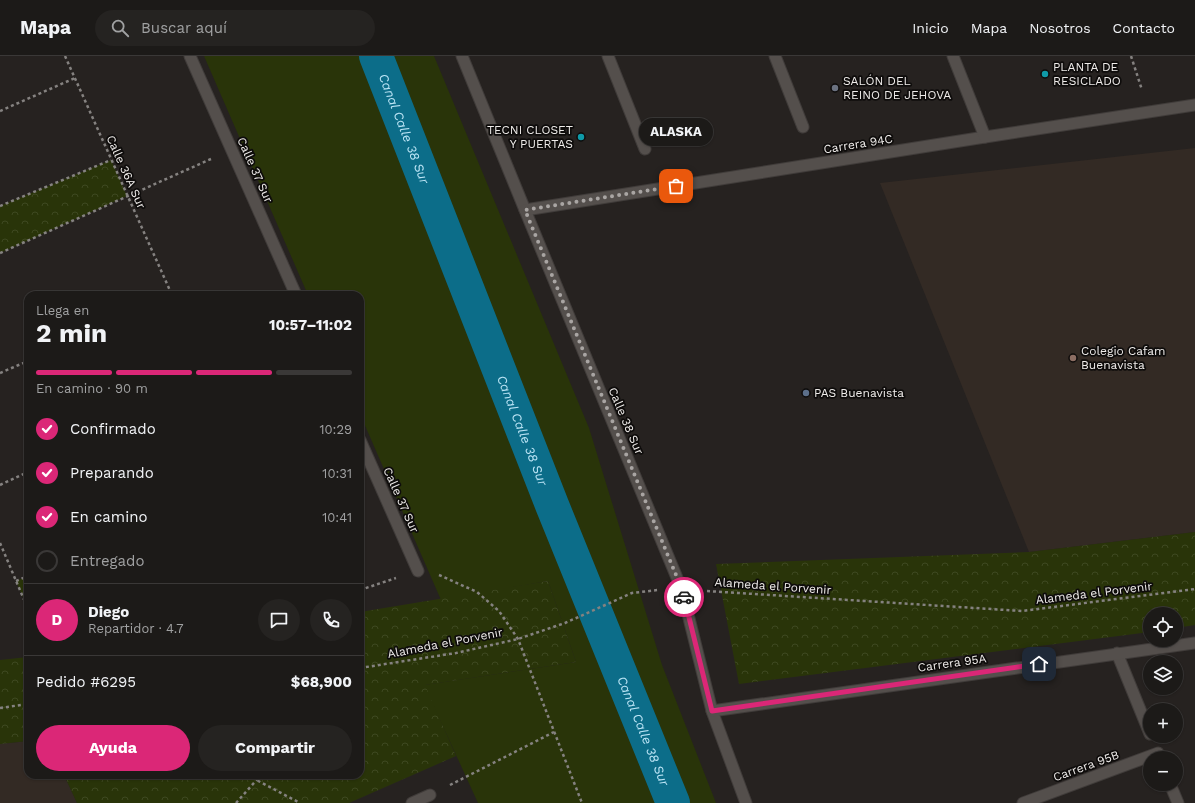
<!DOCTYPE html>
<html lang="es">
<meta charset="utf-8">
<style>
body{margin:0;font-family:"Work Sans",sans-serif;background:#252321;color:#f1f3f6;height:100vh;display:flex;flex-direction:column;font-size:15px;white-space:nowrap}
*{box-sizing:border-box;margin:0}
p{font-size:13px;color:#a0a1a2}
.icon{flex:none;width:22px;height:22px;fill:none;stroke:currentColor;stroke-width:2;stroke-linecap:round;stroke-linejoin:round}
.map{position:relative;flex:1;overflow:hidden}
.panel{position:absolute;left:24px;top:235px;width:340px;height:488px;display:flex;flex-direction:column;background:#1c1a18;border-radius:12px;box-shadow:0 1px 3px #0004,0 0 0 1px #3a3837}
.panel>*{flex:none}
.fabs{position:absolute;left:1143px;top:551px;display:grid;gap:8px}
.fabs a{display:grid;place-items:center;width:40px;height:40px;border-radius:50%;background:#1c1a18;box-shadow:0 1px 3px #0004,0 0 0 1px #3a3837;font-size:20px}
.pin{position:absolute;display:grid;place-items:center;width:34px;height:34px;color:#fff;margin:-17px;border-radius:8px;box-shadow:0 2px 6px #0006}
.courier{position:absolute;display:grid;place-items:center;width:40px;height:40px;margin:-20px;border:3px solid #db2777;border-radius:50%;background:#fff;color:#222;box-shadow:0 1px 5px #0007}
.bubble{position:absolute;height:28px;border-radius:14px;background:#1c1a18;box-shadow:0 1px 3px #0004,0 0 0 1px #3a3837;font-size:13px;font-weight:700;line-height:28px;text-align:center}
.overview em{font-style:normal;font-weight:700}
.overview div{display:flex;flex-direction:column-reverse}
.overview{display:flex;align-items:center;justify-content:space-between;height:68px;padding:0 12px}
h1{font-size:26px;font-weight:700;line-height:30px}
.bar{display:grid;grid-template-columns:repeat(4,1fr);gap:6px 4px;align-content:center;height:48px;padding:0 12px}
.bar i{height:5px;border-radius:3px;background:#3a3837}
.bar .current{background:#db2777}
.bar p{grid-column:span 4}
.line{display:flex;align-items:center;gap:10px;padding:0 12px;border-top:1px solid #3a3837}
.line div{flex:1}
.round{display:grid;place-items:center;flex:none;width:42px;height:42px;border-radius:21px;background:#252321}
ol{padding:0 12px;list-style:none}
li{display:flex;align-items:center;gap:12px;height:44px}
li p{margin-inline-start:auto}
li .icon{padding:4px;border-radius:50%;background:#db2777;color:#fff;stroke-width:4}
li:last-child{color:#a0a1a2}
li i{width:22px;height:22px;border:2px solid #3a3837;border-radius:50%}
.action{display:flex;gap:8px;margin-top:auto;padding:8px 12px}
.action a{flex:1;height:46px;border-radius:24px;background:#db2777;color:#fff;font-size:16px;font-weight:700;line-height:46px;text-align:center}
.action a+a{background:#252321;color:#f1f3f6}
header{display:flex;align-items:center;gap:24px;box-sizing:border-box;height:56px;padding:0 20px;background:#1c1a18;border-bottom:1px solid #3a3837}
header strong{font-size:19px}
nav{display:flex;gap:22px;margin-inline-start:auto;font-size:14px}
.search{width:280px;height:36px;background:#252321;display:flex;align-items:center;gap:10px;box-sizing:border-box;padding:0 14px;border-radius:22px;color:#a0a1a2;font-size:15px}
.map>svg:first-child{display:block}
.built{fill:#332a24}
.green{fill:#293409}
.park{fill:url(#park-crowns)}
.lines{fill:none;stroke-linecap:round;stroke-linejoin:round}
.canal{stroke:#0c6d89;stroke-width:34}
.minor-casing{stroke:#403c3a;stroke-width:13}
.tertiary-casing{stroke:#403c3a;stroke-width:13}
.path{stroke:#858280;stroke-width:2.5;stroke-dasharray:3 3;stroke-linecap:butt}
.minor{stroke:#544f4c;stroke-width:11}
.tertiary{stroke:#544f4c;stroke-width:11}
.done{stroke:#a9a5a3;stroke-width:4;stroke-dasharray:0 7.2}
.route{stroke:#db2777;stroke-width:5}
.culture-dot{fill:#0f9aa8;stroke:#0e0c0b;stroke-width:1.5}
.worship-dot{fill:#6b7280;stroke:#0e0c0b;stroke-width:1.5}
.education-dot{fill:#8d6e63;stroke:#0e0c0b;stroke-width:1.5}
.service-dot{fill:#5c6f8a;stroke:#0e0c0b;stroke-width:1.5}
.labels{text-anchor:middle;stroke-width:3.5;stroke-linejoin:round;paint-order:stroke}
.poi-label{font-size:12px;fill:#efecea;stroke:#0e0c0b;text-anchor:start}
.street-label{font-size:12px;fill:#efecea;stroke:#0e0c0b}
.water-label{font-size:13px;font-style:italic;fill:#bbe4f5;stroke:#0e0c0b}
</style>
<header>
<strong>Mapa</strong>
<div class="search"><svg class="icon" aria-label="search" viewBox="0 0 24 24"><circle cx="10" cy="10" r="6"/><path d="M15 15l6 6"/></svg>Buscar aquí</div>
<nav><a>Inicio</a><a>Mapa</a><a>Nosotros</a><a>Contacto</a></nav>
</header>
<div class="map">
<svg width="1195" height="747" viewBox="0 0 1195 747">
<defs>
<pattern id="park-crowns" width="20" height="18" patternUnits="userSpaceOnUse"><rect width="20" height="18" fill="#293409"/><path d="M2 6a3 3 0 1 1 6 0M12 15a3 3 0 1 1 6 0" fill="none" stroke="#3e4821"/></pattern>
</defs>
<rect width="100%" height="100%" fill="#262220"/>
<g class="built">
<polygon points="1195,92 1195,476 1029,496 880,127"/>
<polygon points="28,685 28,719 64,719 77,747 0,747 0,688"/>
</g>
<g class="green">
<polygon points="204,0 434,0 589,372 662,609 716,747 478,747 424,629 576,606 548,525 441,544 360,358 360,239 308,239"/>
<polygon points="28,520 28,553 16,525"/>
</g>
<g class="park">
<polygon points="111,104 127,140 0,197 0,150"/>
<polygon points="1195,476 1195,569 1176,572 1176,558 1150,558 1150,576 739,628 716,508 1029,496"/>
<polygon points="548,525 576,606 425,629 456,700 349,747 77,747 64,719 360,719 360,556"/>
<polygon points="28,601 28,685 0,688 0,604"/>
</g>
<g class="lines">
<path class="canal" id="s1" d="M376,0L552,449L673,747"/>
<g class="minor-casing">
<g id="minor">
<polyline points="190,0 296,239"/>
<polyline points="462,0 525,154 682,534 712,655 746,747"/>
<polyline points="608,0 645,93"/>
<polyline points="775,0 803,71"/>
<polyline points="525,154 985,81"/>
<polyline points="360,384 418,515"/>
<polyline points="1117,597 1150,678"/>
<polyline points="712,655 1195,587"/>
<polyline points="1170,728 1178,747"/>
<polyline points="412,747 430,739"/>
<polyline points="1023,747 1158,697"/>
</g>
</g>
<g class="tertiary-casing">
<polyline id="tertiary" points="953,0 985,81 1195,49"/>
</g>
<g class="path">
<polyline points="65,0 172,239"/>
<polyline points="1131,0 1142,34"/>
<polyline points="0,55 75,22"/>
<polyline points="0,150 111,104"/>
<polyline points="0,197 211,103"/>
<polyline points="0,317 28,305"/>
<polyline points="0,429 28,416"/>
<polyline points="0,487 28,553"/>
<polyline points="439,519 477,536 499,555 518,583 582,747"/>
<polyline points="16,525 28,520"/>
<polyline points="360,534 396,522"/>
<polyline points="707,535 1022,555 1195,533"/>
<polyline points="360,612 456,597 518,583 565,567 632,537 658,534"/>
<polyline points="0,652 28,648"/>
<polyline points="247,719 300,747"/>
<polyline points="450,729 554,676"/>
<polyline points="236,747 261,719"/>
</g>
<use href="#minor" class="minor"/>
<use href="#tertiary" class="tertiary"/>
</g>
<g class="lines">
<polyline class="done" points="676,130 525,154 676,519 684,541"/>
<polyline class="route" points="684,541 712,655 1039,608"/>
</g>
<g class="culture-dot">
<circle cx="1045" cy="18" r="4"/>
<circle cx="581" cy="81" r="4"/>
</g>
<circle class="worship-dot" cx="835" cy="32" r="4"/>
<circle class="education-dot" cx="1073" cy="302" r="4"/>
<circle class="service-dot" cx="806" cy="337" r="4"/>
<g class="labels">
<g class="poi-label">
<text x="1053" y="15">PLANTA DE<tspan x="1053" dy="14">RESICLADO</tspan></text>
<text x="843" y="29">SALÓN DEL<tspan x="843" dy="14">REINO DE JEHOVA</tspan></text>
<text x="573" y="78" text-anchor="end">TECNI CLOSET<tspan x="573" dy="14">Y PUERTAS</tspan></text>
<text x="1081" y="299">Colegio Cafam<tspan x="1081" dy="14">Buenavista</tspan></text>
<text x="814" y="341">PAS Buenavista</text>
</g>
<g class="street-label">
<text transform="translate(858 88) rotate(-9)" y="4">Carrera 94C</text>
<text transform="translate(255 114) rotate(66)" y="4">Calle 37 Sur</text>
<text transform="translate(126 116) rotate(66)" y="4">Calle 36A Sur</text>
<text transform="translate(626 365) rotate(67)" y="4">Calle 38 Sur</text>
<text transform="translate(401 444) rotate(66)" y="4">Calle 37 Sur</text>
<text transform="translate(773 530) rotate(4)" y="4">Alameda el Porvenir</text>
<text transform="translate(1094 537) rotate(-7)" y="4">Alameda el Porvenir</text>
<text transform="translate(445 587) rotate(-11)" y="4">Alameda el Porvenir</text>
<text transform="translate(952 607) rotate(-8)" y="4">Carrera 95A</text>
<text transform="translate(1086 710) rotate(-20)" y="4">Carrera 95B</text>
</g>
<g class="water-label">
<text dy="5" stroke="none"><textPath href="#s1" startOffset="78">Canal Calle 38 Sur</textPath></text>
<text dy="5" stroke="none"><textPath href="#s1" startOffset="402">Canal Calle 38 Sur</textPath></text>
<text dy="5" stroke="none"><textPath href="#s1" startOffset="726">Canal Calle 38 Sur</textPath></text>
</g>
</g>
</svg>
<div class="fabs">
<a><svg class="icon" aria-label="locate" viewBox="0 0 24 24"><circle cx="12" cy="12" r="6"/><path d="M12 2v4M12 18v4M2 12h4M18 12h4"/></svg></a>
<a><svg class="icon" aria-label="layers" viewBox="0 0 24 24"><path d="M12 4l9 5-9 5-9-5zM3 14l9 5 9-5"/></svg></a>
<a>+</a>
<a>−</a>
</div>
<div class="pin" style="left:676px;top:130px;background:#ea580c"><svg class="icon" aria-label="bag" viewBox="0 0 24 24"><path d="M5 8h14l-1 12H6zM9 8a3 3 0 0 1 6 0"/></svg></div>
<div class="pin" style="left:1039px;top:608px;background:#1f2937"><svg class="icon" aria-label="home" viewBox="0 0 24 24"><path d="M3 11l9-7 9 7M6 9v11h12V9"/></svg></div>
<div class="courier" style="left:684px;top:541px"><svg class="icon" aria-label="car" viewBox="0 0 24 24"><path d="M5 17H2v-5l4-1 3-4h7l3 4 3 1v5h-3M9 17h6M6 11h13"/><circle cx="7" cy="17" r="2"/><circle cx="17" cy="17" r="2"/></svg></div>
<div class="bubble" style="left:639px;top:62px;width:74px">ALASKA</div>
<section class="panel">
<div class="overview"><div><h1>2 min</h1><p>Llega en</p></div><em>10:57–11:02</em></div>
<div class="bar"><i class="current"></i><i class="current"></i><i class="current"></i><i></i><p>En camino · 90 m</p></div>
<ol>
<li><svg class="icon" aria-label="check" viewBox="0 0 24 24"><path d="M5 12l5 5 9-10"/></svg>Confirmado<p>10:29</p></li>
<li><svg class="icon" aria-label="check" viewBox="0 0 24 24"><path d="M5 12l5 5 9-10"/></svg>Preparando<p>10:31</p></li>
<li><svg class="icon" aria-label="check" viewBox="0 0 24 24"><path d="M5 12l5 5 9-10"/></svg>En camino<p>10:41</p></li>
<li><i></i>Entregado</li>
</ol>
<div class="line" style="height:72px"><b class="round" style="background:#db2777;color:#fff">D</b><div><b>Diego</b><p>Repartidor · 4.7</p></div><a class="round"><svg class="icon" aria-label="chat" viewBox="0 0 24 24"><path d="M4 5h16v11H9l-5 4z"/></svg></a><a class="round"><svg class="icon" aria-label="phone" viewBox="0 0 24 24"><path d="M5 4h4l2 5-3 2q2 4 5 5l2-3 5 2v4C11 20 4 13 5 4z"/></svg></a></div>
<div class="line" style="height:52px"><div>Pedido #6295</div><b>$68,900</b></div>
<div class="action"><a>Ayuda</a><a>Compartir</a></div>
</section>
</div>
